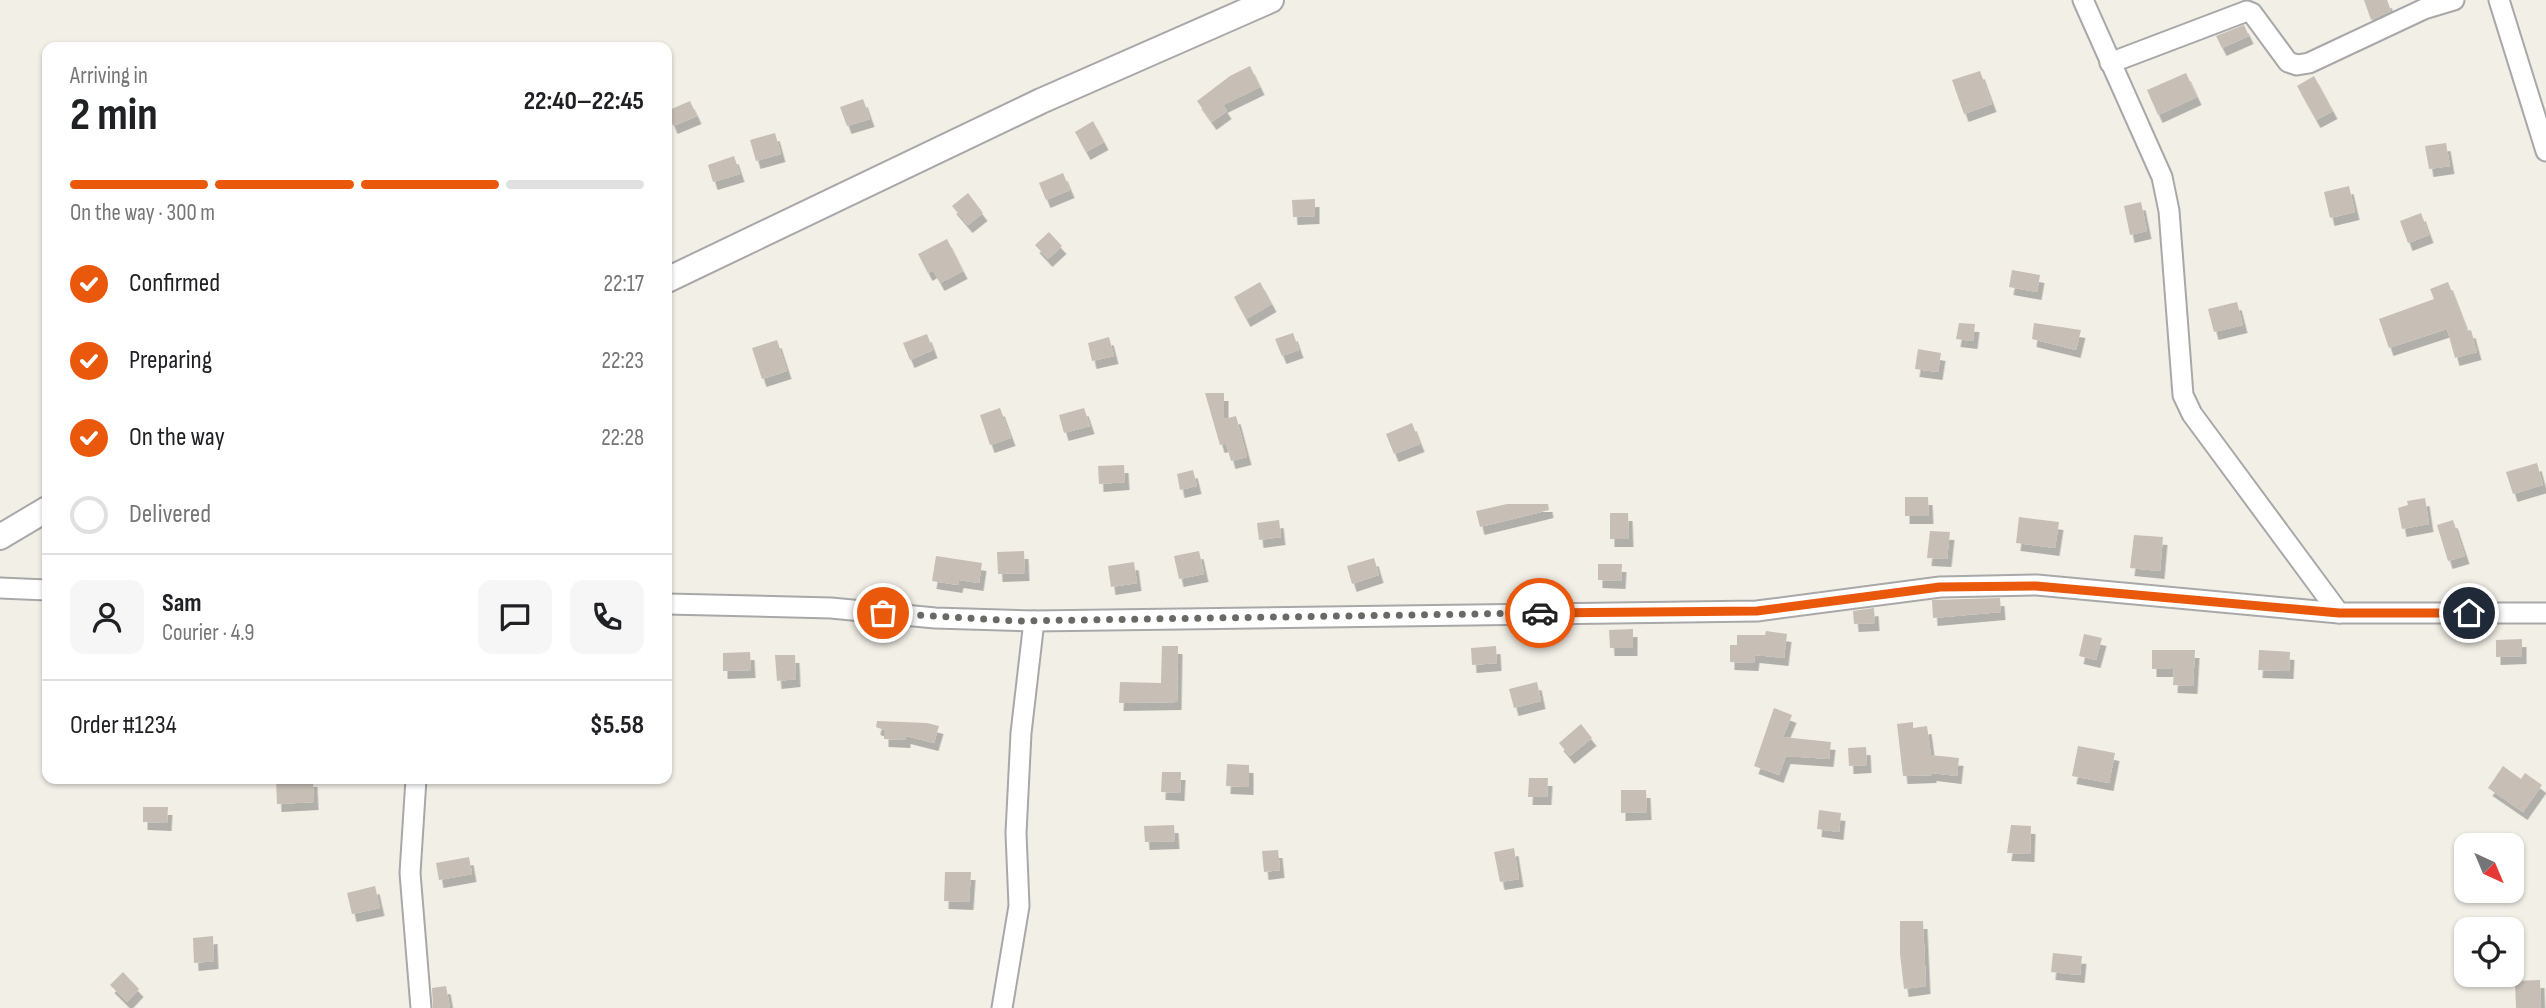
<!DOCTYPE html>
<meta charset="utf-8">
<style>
body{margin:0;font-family:"Sofia Sans Condensed",sans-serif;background:#f6f6f6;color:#202124;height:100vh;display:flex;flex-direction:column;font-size:26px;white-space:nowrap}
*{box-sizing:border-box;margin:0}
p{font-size:23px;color:#757577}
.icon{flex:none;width:38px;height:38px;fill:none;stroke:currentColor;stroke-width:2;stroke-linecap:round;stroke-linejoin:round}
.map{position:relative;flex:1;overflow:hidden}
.drawer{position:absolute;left:42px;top:42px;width:630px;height:742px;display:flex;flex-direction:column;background:#fff;border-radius:14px;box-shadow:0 2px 5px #0004}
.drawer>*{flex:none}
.needle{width:46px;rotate:136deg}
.controls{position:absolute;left:2454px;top:833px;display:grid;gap:14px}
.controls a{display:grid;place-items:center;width:70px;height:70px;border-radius:14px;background:#fff;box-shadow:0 2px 5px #0004;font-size:35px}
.pin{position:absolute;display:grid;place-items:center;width:60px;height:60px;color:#fff;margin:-30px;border:4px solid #fff;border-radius:50%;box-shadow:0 2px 7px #0007}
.courier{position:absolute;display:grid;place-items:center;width:70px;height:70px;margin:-35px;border:5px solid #ea580c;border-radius:50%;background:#fff;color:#222;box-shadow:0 2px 9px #0007}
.head em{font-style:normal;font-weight:700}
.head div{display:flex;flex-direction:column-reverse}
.head{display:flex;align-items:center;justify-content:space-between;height:119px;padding:0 28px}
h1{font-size:46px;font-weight:700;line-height:52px}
.bar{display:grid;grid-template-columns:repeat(4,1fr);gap:10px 7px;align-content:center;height:84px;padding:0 28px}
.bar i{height:9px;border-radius:5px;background:#e0e0e0}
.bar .current{background:#ea580c}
.bar p{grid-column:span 4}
.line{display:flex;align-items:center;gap:18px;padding:0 28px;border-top:2px solid #e0e0e0}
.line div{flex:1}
.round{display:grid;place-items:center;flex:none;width:74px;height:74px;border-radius:14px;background:#f6f6f6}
ol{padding:0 28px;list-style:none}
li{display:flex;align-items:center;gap:21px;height:77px}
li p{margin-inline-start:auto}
li .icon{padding:7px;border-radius:50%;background:#ea580c;color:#fff;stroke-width:4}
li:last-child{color:#757577}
li i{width:38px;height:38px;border:4px solid #e0e0e0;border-radius:50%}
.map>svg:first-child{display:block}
.building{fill:#c7beb6;filter:url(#shadow)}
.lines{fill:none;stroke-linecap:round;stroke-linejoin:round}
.minor-casing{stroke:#a8a8a8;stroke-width:23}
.tertiary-casing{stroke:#a8a8a8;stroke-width:28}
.minor{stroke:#fff;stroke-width:19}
.tertiary{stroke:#fff;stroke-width:24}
.done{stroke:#6a6966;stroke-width:7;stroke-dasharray:0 12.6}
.route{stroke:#ea580c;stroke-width:9}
</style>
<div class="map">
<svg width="2546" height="1008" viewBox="0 0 2546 1008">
<defs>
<filter id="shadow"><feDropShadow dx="4.5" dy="8" stdDeviation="0" flood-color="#0004"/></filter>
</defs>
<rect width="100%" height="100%" fill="#f2efe7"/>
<g class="building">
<polygon points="2364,0 2387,0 2391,11 2371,20"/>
<polygon points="2244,25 2249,36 2222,48 2216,36"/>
<polygon points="1250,66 1260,87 1223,105 1227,111 1212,122 1197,101 1230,76"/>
<polygon points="1980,71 1992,104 1964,114 1952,80"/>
<polygon points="2186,73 2197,97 2158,115 2147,90"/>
<polygon points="2314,76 2333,111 2316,120 2297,86"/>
<polygon points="863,99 870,119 847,126 840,107"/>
<polygon points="690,101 697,116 673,126 667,111"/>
<polygon points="1093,121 1104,142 1086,152 1075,132"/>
<polygon points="775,133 781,154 756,161 750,140"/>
<polygon points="2446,143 2450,166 2429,169 2425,146"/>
<polygon points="734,156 740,174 713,182 708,165"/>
<polygon points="1063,173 1070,190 1046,200 1039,183"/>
<polygon points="2349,186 2355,212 2330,218 2324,192"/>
<polygon points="968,193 983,213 968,225 952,206"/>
<polygon points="1315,199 1315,216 1293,217 1292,200"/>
<polygon points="2141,202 2147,231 2130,235 2124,206"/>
<polygon points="2421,213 2429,235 2408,243 2400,221"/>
<polygon points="1049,232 1062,246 1048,259 1035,245"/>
<polygon points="947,239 963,271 940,283 933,270 928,273 918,254"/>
<polygon points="2012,270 2040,275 2037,292 2009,287"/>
<polygon points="1260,282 1272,304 1246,319 1234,297"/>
<polygon points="2448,282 2467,331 2471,330 2477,352 2455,358 2447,329 2389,348 2379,319 2434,299 2430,289"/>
<polygon points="2237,302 2243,325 2214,332 2208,309"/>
<polygon points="1959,323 1975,324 1973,341 1956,339"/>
<polygon points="2034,323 2081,330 2076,350 2032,339"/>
<polygon points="1293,333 1299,350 1282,356 1275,339"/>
<polygon points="927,334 933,350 910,360 903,343"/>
<polygon points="1109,337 1114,356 1092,361 1088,343"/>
<polygon points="777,340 787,371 762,379 752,348"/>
<polygon points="1918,349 1941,353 1938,372 1915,369"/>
<polygon points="1205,393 1224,393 1224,419 1236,416 1247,457 1231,461 1225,440 1225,444 1220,445"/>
<polygon points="1000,408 1011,438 990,445 980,415"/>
<polygon points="1084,408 1090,426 1064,433 1059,415"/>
<polygon points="1412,423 1420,444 1394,454 1386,434"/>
<polygon points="2537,463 2543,485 2513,494 2506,472"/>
<polygon points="1124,465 1125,482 1099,484 1098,466"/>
<polygon points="1193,470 1197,486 1180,490 1177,474"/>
<polygon points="1905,497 1928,497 1929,516 1905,516"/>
<polygon points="2425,498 2429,524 2402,529 2398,508 2408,505 2407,501"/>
<polygon points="1507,504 1548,504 1549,510 1480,527 1476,511"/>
<polygon points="1610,513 1628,513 1629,539 1610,539"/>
<polygon points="2019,517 2059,522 2055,548 2016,543"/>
<polygon points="1279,520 1281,537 1259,540 1257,523"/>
<polygon points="2453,520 2465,556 2448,561 2437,525"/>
<polygon points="1930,531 1950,532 1947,559 1927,558"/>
<polygon points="2134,535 2163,537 2160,571 2130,568"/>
<polygon points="1024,551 1025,573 998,574 997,552"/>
<polygon points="1199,551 1204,574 1179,579 1174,556"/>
<polygon points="936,556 982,563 979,583 959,580 958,585 932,581"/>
<polygon points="1374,558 1379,575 1352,584 1347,566"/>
<polygon points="1134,562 1137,583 1111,587 1108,566"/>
<polygon points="1598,564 1622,564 1621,581 1598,580"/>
<polygon points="2000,598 2001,612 1933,618 1932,600"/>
<polygon points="1874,608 1875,623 1854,624 1853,611"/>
<polygon points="1633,629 1633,648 1610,648 1609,630"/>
<polygon points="1766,631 1787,634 1784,658 1755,655 1754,663 1730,662 1730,645 1737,645 1737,635 1765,635"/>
<polygon points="2084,634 2102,638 2096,660 2079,656"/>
<polygon points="2522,639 2522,656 2496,657 2496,640"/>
<polygon points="1162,646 1178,646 1177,702 1119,703 1120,682 1161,683"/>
<polygon points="1496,646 1497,663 1472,665 1471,648"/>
<polygon points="2152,650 2195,650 2193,686 2173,685 2174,669 2152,669"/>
<polygon points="2259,650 2290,652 2289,671 2258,670"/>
<polygon points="750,652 751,670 723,671 723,653"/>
<polygon points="775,655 795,655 796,679 777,681"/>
<polygon points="1537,682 1541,701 1514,708 1509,689"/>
<polygon points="1774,708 1792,715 1783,737 1831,742 1829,759 1786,756 1779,775 1754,766"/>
<polygon points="877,721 927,723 939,726 934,743 906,736 906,740 884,739 884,730 876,727"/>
<polygon points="1913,722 1913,728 1927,726 1931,755 1959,758 1957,776 1932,773 1932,775 1903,776 1897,724"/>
<polygon points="1581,724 1592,738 1570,756 1559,743"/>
<polygon points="2078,746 2115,753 2109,783 2072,776"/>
<polygon points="1866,747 1867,765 1849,766 1848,748"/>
<polygon points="1227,764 1249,765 1249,787 1226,786"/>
<polygon points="2503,766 2521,779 2525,773 2542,785 2523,812 2488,788"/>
<polygon points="1162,772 1181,772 1180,793 1161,792"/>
<polygon points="1529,778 1548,778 1547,797 1528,797"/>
<polygon points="276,779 313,779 314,802 277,804"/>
<polygon points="1621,790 1646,790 1647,812 1621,813"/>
<polygon points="143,807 168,807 167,823 143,822"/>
<polygon points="1819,810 1841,813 1839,832 1817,829"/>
<polygon points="1174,825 1175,841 1145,842 1144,826"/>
<polygon points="2011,825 2031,826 2030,854 2007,853"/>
<polygon points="1514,848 1519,879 1500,882 1494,852"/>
<polygon points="1278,850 1280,870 1264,872 1262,851"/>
<polygon points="469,857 472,874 439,880 436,863"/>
<polygon points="945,872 971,872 969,902 944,901"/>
<polygon points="375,886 380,908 352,914 347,893"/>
<polygon points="1900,921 1923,921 1926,986 1904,989 1900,954"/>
<polygon points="213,936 214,961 194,963 193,938"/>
<polygon points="2053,953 2082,956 2080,975 2051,972"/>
<polygon points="123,972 139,989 127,1002 110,985"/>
<polygon points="2540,980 2541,1008 2516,1008 2515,981"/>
<polygon points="446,986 450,1008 433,1008 432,988"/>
</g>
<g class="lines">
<g class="minor-casing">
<g id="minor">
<polyline points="2083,0 2162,177 2169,211 2183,395 2192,414 2339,613"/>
<polyline points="2499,0 2546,151"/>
<polyline points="2110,63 2247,11 2252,13 2288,62 2297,65 2309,63 2424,9 2454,0"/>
<polyline points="0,588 47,590"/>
<polyline points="667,604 831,608 935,618 1034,621 1757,611 1940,587 2037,585 2339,613 2546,613"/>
<polyline points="416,779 410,873 421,1008"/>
<polyline points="1002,1008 1019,906 1016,833 1021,733 1034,621"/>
</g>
</g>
<g class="tertiary-casing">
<g id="tertiary">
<polyline points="667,280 1041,101 1271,0"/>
<polyline points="0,537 47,509"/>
</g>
</g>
<use href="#minor" class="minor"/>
<use href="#tertiary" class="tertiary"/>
</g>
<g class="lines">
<polyline class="done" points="883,613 1016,621 1540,613"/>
<polyline class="route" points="1540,613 1757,611 1940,587 2036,586 2339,613 2469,613"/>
</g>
</svg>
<div class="controls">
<a><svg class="needle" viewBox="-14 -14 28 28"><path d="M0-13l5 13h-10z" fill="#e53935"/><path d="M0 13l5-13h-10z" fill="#757577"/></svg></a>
<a><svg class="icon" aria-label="locate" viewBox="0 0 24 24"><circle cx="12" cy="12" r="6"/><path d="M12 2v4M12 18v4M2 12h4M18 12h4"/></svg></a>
</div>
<div class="pin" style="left:883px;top:613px;background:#ea580c"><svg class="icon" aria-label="bag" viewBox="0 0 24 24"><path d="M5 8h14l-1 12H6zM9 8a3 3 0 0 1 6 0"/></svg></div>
<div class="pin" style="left:2469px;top:613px;background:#1f2937"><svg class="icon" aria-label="home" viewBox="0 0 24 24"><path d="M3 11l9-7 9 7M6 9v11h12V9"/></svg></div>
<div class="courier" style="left:1540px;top:613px"><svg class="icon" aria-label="car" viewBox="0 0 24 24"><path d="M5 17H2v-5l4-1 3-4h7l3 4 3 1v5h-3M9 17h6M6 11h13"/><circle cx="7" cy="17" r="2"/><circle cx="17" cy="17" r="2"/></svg></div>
<section class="drawer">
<div class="head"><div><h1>2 min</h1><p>Arriving in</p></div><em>22:40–22:45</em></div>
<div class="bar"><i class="current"></i><i class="current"></i><i class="current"></i><i></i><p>On the way · 300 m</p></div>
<ol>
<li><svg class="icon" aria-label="check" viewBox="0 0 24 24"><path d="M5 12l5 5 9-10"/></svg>Confirmed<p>22:17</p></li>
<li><svg class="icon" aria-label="check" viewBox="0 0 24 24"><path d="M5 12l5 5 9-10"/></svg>Preparing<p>22:23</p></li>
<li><svg class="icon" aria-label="check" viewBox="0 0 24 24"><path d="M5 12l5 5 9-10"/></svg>On the way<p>22:28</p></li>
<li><i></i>Delivered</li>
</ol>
<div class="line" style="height:126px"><a class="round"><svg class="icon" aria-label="person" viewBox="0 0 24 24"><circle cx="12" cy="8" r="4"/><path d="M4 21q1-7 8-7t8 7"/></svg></a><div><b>Sam</b><p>Courier · 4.9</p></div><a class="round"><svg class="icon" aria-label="chat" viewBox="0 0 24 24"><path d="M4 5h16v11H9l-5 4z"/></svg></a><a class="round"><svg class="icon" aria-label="phone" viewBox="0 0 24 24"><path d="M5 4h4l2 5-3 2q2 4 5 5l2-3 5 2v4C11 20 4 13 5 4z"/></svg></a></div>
<div class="line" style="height:91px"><div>Order #1234</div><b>$5.58</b></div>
</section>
</div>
